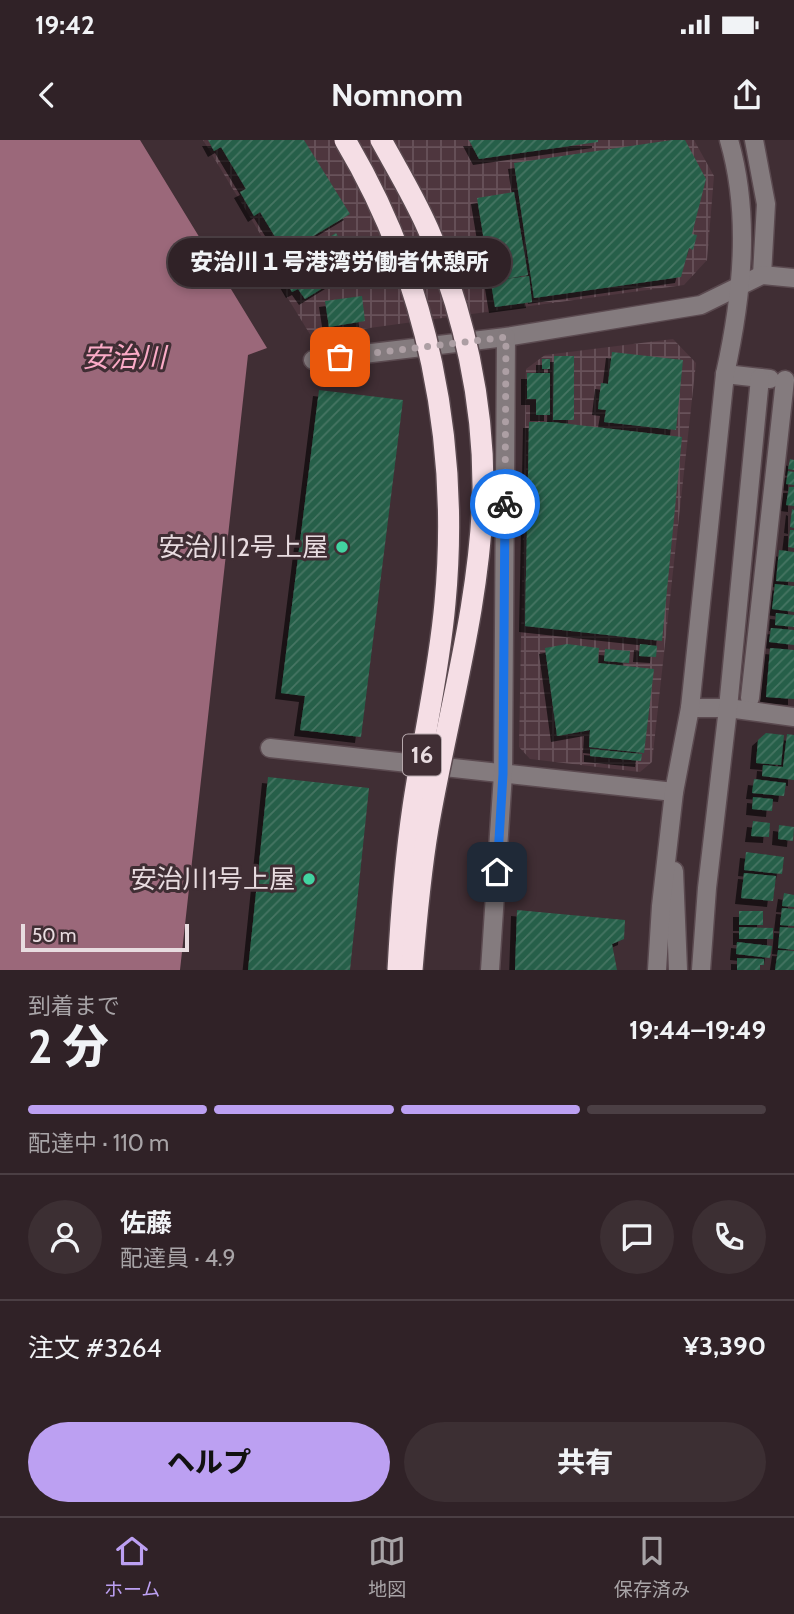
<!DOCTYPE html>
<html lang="ja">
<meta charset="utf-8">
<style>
body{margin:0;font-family:Cabin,"Noto Sans JP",sans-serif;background:#3c2f33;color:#f1f3f6;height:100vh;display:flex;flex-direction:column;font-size:26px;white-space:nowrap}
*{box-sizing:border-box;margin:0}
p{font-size:23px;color:#a8a4a7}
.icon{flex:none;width:38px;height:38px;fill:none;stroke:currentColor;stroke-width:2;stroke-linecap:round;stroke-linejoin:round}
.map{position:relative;height:830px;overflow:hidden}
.drawer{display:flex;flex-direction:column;background:#302227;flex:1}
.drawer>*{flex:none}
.scale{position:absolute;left:21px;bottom:18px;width:168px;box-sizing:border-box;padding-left:7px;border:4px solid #e8dce0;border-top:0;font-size:19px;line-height:24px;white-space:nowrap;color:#e8dce0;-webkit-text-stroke:5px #402e34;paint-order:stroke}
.pin{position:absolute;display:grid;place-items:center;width:60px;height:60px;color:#fff;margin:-30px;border-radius:14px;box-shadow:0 4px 10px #0006}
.courier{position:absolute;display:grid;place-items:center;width:70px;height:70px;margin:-35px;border:5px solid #1a73e8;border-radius:50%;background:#fff;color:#222;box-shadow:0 2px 9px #0007}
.bubble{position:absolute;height:49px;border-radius:24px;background:#302227;box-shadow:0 4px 10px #0003,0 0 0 2px #4b3f44;font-size:23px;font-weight:800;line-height:49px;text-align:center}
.overview em{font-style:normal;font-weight:800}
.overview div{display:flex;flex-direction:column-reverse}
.overview{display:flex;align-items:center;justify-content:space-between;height:119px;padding:0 28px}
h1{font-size:46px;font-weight:800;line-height:52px}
.bar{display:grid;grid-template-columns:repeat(4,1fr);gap:10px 7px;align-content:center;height:84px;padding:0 28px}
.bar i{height:9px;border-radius:5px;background:#4b3f44}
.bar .current{background:#bca0f2}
.bar p{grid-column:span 4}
.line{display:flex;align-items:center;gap:18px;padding:0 28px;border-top:2px solid #4b3f44}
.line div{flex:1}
.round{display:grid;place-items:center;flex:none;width:74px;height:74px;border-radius:37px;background:#3c2f33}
.action{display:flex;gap:14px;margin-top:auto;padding:14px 28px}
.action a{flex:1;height:80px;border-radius:42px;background:#bca0f2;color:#111;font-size:28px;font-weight:800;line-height:80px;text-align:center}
.action a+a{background:#3c2f33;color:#f1f3f6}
.status{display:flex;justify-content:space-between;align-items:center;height:49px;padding:0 35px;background:#302227;direction:ltr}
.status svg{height:19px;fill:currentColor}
header{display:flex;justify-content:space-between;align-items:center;height:91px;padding:0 28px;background:#302227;font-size:32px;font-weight:800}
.tab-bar{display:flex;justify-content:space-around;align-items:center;height:98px;border-top:2px solid #4b3f44;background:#302227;font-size:19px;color:#a8a4a7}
.tab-bar a{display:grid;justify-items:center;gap:4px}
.tab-bar .current{color:#bca0f2}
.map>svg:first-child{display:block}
.industrial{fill:url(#industrial-grid)}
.water{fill:#9b687a}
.building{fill:url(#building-hatch);filter:url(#shadow)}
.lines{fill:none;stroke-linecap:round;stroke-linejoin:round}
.minor-casing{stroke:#5b4a50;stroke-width:21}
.minor{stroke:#847b7e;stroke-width:18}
.highway-bridge-casing{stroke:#5b4a50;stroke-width:24;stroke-linecap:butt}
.highway-bridge{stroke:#f5dee5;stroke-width:21}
.done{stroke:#ad9fa4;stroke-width:7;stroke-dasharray:0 12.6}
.route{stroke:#1a73e8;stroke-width:9}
.poi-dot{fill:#42d4a1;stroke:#402e34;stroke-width:2.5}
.labels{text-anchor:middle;stroke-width:6;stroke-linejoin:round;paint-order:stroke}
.shield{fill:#402e34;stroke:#b6a8ac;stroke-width:2}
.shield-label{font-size:24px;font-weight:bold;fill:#e8dce0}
.poi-label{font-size:26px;fill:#e8dce0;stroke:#402e34;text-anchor:end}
.water-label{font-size:28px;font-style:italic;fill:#fbabc7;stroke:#402e34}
</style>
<div class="status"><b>19:42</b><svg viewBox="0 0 49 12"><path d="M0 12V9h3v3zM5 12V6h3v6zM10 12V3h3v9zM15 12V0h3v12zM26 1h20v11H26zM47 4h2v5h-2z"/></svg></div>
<header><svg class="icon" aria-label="back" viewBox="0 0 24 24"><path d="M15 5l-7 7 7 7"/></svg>Nomnom<svg class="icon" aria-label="share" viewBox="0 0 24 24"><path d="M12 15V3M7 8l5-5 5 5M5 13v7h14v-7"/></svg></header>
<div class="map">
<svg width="794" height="830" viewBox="0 0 794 830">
<defs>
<pattern id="industrial-grid" width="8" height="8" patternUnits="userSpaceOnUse" patternTransform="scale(1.75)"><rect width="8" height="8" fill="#4e363e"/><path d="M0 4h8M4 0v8" fill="none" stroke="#68525a"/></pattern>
<pattern id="building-hatch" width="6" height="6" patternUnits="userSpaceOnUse" patternTransform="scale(1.75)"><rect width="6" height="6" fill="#275f49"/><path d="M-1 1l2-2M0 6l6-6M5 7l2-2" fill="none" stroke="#467563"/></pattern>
<filter id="shadow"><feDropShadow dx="-6" dy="6" stdDeviation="0" flood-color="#0009"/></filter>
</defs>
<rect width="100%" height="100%" fill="#402e34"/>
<g class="industrial">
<polygon points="203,0 694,0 714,36 707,120 684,145 311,196 268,126 276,120"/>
<polygon points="673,199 696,223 652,622 640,632 530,619 519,607 526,229 545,215"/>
</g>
<polygon class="water" points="0,0 140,0 267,208 248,215 180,830 0,830"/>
<g class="building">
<polygon points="208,0 304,0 350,74 285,113 260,72 254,76 240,52 246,49 221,7 214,11"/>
<polygon points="469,0 598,0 598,2 479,19"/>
<polygon points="672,0 685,0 706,39 692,94 697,95 693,110 689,108 681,137 534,158 514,23"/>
<polygon points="514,52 528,135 499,140 529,136 532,162 495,167 477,58"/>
<polygon points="336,93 357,127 305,159 298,149 292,152 278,128"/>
<polygon points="362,156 365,181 329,187 325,161"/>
<polygon points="612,212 683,220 676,290 604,282 606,270 598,269 601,243 608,244"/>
<polygon points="554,216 574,216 574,280 553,280"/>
<rect x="542" y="219" width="8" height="10"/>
<polygon points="527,233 550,233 550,275 536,275 536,259 527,259"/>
<polygon points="319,250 403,260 361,597 300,590 305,556 281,553"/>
<polygon points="529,282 552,282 682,297 662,501 525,486"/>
<polygon points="790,319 794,320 794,330 788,329"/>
<polygon points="788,331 794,332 794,345 786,344"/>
<polygon points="789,347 794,347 794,366 786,365"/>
<polygon points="792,369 794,370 794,388 790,387"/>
<polygon points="790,390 794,390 794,408 788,407"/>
<polygon points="779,410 794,412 794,442 776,441"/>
<polygon points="775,444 794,446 794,472 772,469"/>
<polygon points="776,473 794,475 794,487 775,485"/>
<polygon points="771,488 794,490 794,505 769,502"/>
<polygon points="567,504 599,508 598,523 654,529 644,613 589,607 590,590 557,596 545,508"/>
<polygon points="640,504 657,506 656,517 639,516"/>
<polygon points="770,508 794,510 794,559 766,557"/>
<polygon points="605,509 630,511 629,523 604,521"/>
<polygon points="766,593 784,595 781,625 756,623 758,600"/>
<polygon points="787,594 794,595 794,640 762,636 763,625 783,627"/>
<polygon points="590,609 642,614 641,621 590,616"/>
<polygon points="268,637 369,648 350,830 248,830"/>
<polygon points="754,639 786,643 784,656 752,653"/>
<polygon points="753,657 773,659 772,671 752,669"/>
<polygon points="753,681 770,683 769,697 751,696"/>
<polygon points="779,685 794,687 793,701 778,699"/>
<polygon points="746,712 784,717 782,734 744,730"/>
<polygon points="744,733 776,736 773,761 741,758"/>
<polygon points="784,753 794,755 794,767 782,766"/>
<polygon points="782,768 794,769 794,786 780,785"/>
<polygon points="517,770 625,780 624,799 612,804 617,830 515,830"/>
<rect x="739" y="771" width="24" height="14"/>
<polygon points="739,787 773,788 773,799 739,799"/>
<polygon points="780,787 794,788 794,810 778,808"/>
<polygon points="737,802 772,806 770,818 736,814"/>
<polygon points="778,810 794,811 794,830 775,830"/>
<polygon points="737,818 764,819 764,825 760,825 760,830 737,830"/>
</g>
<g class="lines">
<g class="minor-casing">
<g id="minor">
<polyline points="754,0 766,64 762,135"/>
<polyline points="313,220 506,197 701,165 762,135 794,138"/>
<polyline points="725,234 770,239"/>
<polyline points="750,558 785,240"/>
<polyline points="690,568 728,568 794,577"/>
<polyline points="270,608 674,652"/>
<polyline points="674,731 678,830"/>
<polyline points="490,830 503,634 506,197"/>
<path d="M657,830L661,766L674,652L690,568L725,234C742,157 751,76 729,0"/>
<polyline points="701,830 707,748 728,568 760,238"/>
</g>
</g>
<use href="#minor" class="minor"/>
<g class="highway-bridge-casing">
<g id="highway-bridge">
<path d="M345,0C428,139 460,303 445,463C439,532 423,599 413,667C405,721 401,775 398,830"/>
<path d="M381,0C397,29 415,59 428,89C464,171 484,263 483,353C480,466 447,577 428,688C420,735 416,782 412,830"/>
</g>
</g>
<use href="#highway-bridge" class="highway-bridge"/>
</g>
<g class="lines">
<polyline class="done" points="340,217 506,197 505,364"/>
<polyline class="route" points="497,732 503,634 505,364"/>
</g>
<g class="poi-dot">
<circle cx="342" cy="407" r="7"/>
<circle cx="309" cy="739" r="7"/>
</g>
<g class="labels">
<rect class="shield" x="403" y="594.5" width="38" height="41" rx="5"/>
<g class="shield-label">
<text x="422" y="623">16</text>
</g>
<g class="poi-label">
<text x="328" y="416">安治川2号上屋</text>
<text x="295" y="748">安治川1号上屋</text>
</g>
<g class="water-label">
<text x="124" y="227">安治川</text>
</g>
</g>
</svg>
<div class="scale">50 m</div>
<div class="pin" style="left:340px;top:217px;background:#ea580c"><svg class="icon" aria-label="bag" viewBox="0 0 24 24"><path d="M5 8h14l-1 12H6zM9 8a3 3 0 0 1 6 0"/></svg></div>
<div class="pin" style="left:497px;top:732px;background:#1f2937"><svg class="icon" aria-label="home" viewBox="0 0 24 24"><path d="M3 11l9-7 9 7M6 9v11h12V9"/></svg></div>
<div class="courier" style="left:505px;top:364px"><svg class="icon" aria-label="bike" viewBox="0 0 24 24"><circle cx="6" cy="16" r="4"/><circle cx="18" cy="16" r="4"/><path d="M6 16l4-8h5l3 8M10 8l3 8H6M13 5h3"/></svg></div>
<div class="bubble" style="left:168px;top:98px;width:343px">安治川１号港湾労働者休憩所</div>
</div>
<section class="drawer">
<div class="overview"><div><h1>2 分</h1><p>到着まで</p></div><em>19:44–19:49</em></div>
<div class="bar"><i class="current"></i><i class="current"></i><i class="current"></i><i></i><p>配達中 · 110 m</p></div>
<div class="line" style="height:126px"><a class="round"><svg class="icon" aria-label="person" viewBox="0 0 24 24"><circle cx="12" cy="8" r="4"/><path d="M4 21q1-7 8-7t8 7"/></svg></a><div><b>佐藤</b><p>配達員 · 4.9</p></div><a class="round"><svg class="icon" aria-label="chat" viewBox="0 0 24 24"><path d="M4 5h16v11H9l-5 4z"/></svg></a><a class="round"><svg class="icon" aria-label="phone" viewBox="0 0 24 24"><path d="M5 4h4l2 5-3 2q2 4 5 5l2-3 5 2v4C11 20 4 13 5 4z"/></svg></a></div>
<div class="line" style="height:91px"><div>注文 #3264</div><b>¥3,390</b></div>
<div class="action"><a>ヘルプ</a><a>共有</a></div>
</section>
<nav class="tab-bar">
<a class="current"><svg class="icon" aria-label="home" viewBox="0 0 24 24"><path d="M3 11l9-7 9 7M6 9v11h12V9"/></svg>ホーム</a>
<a><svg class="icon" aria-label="map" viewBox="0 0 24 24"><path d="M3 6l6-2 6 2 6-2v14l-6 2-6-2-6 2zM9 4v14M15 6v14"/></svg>地図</a>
<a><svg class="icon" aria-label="saved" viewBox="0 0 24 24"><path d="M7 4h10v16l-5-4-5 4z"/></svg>保存済み</a>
</nav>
